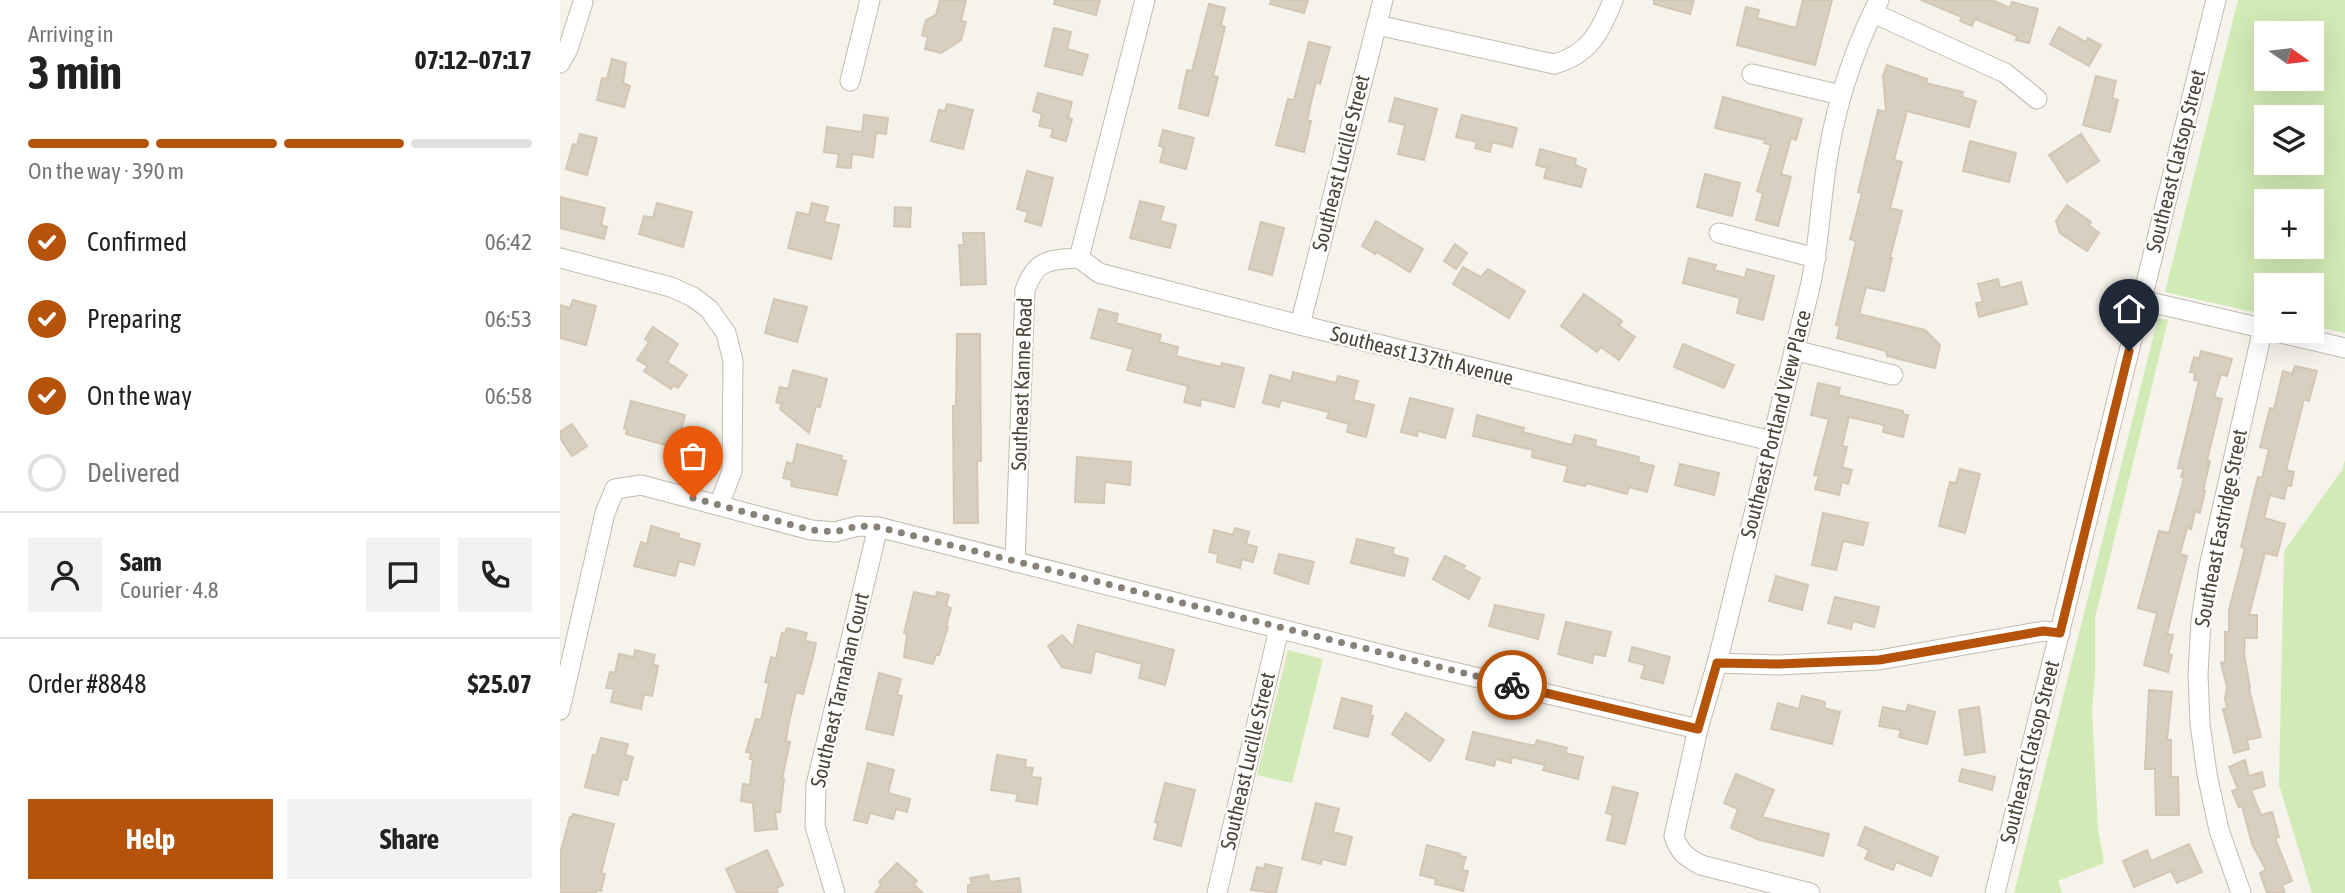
<!DOCTYPE html>
<meta charset="utf-8">
<style>
body{margin:0;font-family:"Asap Condensed",sans-serif;background:#f2f2f2;color:#222;height:100vh;display:flex;flex-direction:column;font-size:26px;white-space:nowrap}
*{box-sizing:border-box;margin:0}
p{font-size:23px;color:#767676}
.icon{flex:none;width:38px;height:38px;fill:none;stroke:currentColor;stroke-width:2;stroke-linecap:round;stroke-linejoin:round}
.map{position:relative;flex:1;overflow:hidden}
.side{display:flex;flex-direction:column;background:#fff;width:560px}
.side>*{flex:none}
.needle{width:46px;rotate:104deg}
.tools{position:absolute;left:1694px;top:21px;display:grid;gap:14px}
.tools a{display:grid;place-items:center;width:70px;height:70px;border-radius:0px;background:#fff;box-shadow:0 7px 28px #0002;font-size:35px}
.pin{position:absolute;display:grid;place-items:center;width:60px;height:60px;color:#fff;margin:-72px -30px;border-radius:50% 50% 50% 0;rotate:-45deg;box-shadow:0 0 7px #0007}
.pin .icon{rotate:45deg}
.courier{position:absolute;display:grid;place-items:center;width:70px;height:70px;margin:-35px;border:5px solid #b45309;border-radius:50%;background:#fff;color:#222;box-shadow:0 2px 9px #0007}
.head em{font-style:normal;font-weight:700}
.head div{display:flex;flex-direction:column-reverse}
.head{display:flex;align-items:center;justify-content:space-between;height:119px;padding:0 28px}
h1{font-size:46px;font-weight:700;line-height:52px}
.bar{display:grid;grid-template-columns:repeat(4,1fr);gap:10px 7px;align-content:center;height:84px;padding:0 28px}
.bar i{height:9px;border-radius:5px;background:#e0e0e0}
.bar .on{background:#b45309}
.bar p{grid-column:span 4}
.line{display:flex;align-items:center;gap:18px;padding:0 28px;border-top:2px solid #e0e0e0}
.line div{flex:1}
.round{display:grid;place-items:center;flex:none;width:74px;height:74px;border-radius:0px;background:#f2f2f2}
ol{padding:0 28px;list-style:none}
li{display:flex;align-items:center;gap:21px;height:77px}
li p{margin-inline-start:auto}
li .icon{padding:7px;border-radius:50%;background:#b45309;color:#fff;stroke-width:4}
li:last-child{color:#767676}
li i{width:38px;height:38px;border:4px solid #e0e0e0;border-radius:50%}
.cta{display:flex;gap:14px;margin-top:auto;padding:14px 28px}
.cta a{flex:1;height:80px;border-radius:0px;background:#b45309;color:#fff;font-size:28px;font-weight:700;line-height:80px;text-align:center}
.cta a+a{background:#f2f2f2;color:#222}
main{display:flex;flex:1;min-height:0}
.map>svg:first-child{display:block}
.green{fill:#d2eab5;fill-rule:evenodd}
.building{fill:#d8cfc1;stroke:#d3c7b4;stroke-width:2}
.lines{fill:none;stroke-linecap:round;stroke-linejoin:round}
.minor-casing{stroke:#c2bbae;stroke-width:21}
.minor{stroke:#fff;stroke-width:19}
.done{stroke:#878178;stroke-width:7;stroke-dasharray:0 12.6}
.route{stroke:#b45309;stroke-width:9}
.labels{text-anchor:middle;stroke-width:5;stroke-linejoin:round;paint-order:stroke}
.street-label{font-size:21px;fill:#4b4439;stroke:#fff}
</style>
<main>
<section class="side">
<div class="head"><div><h1>3 min</h1><p>Arriving in</p></div><em>07:12–07:17</em></div>
<div class="bar"><i class="on"></i><i class="on"></i><i class="on"></i><i></i><p>On the way · 390 m</p></div>
<ol>
<li><svg class="icon" aria-label="check" viewBox="0 0 24 24"><path d="M5 12l5 5 9-10"/></svg>Confirmed<p>06:42</p></li>
<li><svg class="icon" aria-label="check" viewBox="0 0 24 24"><path d="M5 12l5 5 9-10"/></svg>Preparing<p>06:53</p></li>
<li><svg class="icon" aria-label="check" viewBox="0 0 24 24"><path d="M5 12l5 5 9-10"/></svg>On the way<p>06:58</p></li>
<li><i></i>Delivered</li>
</ol>
<div class="line" style="height:126px"><a class="round"><svg class="icon" aria-label="person" viewBox="0 0 24 24"><circle cx="12" cy="8" r="4"/><path d="M4 21q1-7 8-7t8 7"/></svg></a><div><b>Sam</b><p>Courier · 4.8</p></div><a class="round"><svg class="icon" aria-label="chat" viewBox="0 0 24 24"><path d="M4 5h16v11H9l-5 4z"/></svg></a><a class="round"><svg class="icon" aria-label="phone" viewBox="0 0 24 24"><path d="M5 4h4l2 5-3 2q2 4 5 5l2-3 5 2v4C11 20 4 13 5 4z"/></svg></a></div>
<div class="line" style="height:91px"><div>Order #8848</div><b>$25.07</b></div>
<div class="cta"><a>Help</a><a>Share</a></div>
</section>
<div class="map">
<svg width="1785" height="893" viewBox="0 0 1785 893">
<rect width="100%" height="100%" fill="#f6f3ec"/>
<g class="green">
<path d="M1678,0H1785V333L1752,326V285H1706V315L1605,292ZM1752,33V79H1706V33ZM1752,117V163H1706V117ZM1706,201H1752V247H1706Z"/>
<polygon points="1598,318 1608,320 1535,618 1535,672 1532,711 1538,829 1544,863 1498,881 1502,893 1454,893"/>
<polygon points="1785,460 1785,893 1752,893 1719,785 1724,551 1782,470"/>
<polygon points="728,650 763,659 732,783 697,775"/>
</g>
<g class="building">
<polygon points="380,0 406,0 401,21 406,22 401,40 381,53 365,49 368,37 362,35 366,20 376,15"/>
<polygon points="495,0 540,0 536,15 494,4"/>
<polygon points="711,0 748,0 744,13 710,4"/>
<polygon points="1094,0 1134,0 1130,14 1094,4"/>
<polygon points="1243,0 1272,0 1255,65 1177,45 1186,7 1199,10 1197,18 1236,28"/>
<polygon points="1361,0 1432,0 1450,8 1452,2 1478,9 1469,43 1456,40 1457,36 1415,19 1412,26 1400,21 1402,17"/>
<polygon points="649,4 665,8 661,25 665,27 653,76 658,77 648,116 619,108 627,70 632,71"/>
<polygon points="1499,27 1526,42 1528,38 1541,45 1529,66 1490,44"/>
<polygon points="494,28 511,32 507,49 528,55 522,75 485,66"/>
<polygon points="749,42 770,47 760,84 756,82 747,120 751,121 744,152 716,145 728,99 734,100"/>
<polygon points="52,59 66,63 63,83 70,86 64,107 37,100 42,78 47,79"/>
<polygon points="1327,65 1367,79 1366,83 1403,92 1402,97 1416,101 1409,127 1347,111 1334,160 1342,162 1330,208 1342,211 1330,258 1332,258 1324,291 1306,287 1299,314 1365,330 1380,345 1375,368 1327,356 1326,351 1277,338 1280,326 1276,325 1296,241 1290,239 1302,193 1298,192 1318,110 1326,112 1323,76"/>
<polygon points="1536,76 1556,81 1552,98 1558,100 1550,132 1523,125"/>
<polygon points="478,93 512,102 508,118 512,119 506,141 491,137 493,129 479,126 482,114 473,111"/>
<polygon points="1163,97 1242,119 1236,140 1231,138 1221,174 1231,177 1218,226 1196,220 1203,193 1197,191 1211,145 1204,143 1205,140 1155,128"/>
<polygon points="835,98 877,109 864,160 838,154 845,125 829,121"/>
<polygon points="387,104 413,110 403,149 371,141 379,110 385,111"/>
<polygon points="304,115 328,118 326,134 316,133 313,157 292,154 291,168 277,167 279,154 264,152 267,127 302,132"/>
<polygon points="902,115 957,128 952,147 932,142 930,152 915,148 917,142 896,137"/>
<polygon points="603,130 634,138 626,169 600,162 604,147 599,146"/>
<polygon points="20,134 37,138 27,175 6,169 13,144 17,145"/>
<polygon points="1521,134 1539,161 1507,182 1489,155"/>
<polygon points="1410,141 1456,153 1449,182 1403,171"/>
<polygon points="980,149 1016,159 1015,165 1026,169 1021,187 984,178 987,168 976,165"/>
<polygon points="467,171 493,178 481,226 465,221 468,212 457,209"/>
<polygon points="1145,174 1180,183 1172,216 1137,207"/>
<polygon points="0,197 45,208 41,225 47,227 44,239 0,228"/>
<polygon points="580,201 604,207 600,221 616,225 610,248 570,238"/>
<polygon points="97,203 132,212 123,247 79,234 84,216 93,218"/>
<polygon points="252,203 268,207 264,222 279,225 271,259 228,248 237,212 249,215"/>
<polygon points="1507,205 1531,222 1529,225 1539,233 1527,251 1500,233 1496,221"/>
<polygon points="335,207 351,208 350,227 334,226"/>
<polygon points="816,221 863,249 850,272 817,252 815,254 802,246"/>
<polygon points="701,222 724,228 712,275 689,269"/>
<polygon points="403,233 424,233 426,284 401,285 399,245 404,245"/>
<polygon points="895,244 907,253 896,269 884,261"/>
<polygon points="1129,258 1156,265 1154,270 1185,278 1187,269 1214,276 1203,320 1177,313 1180,298 1123,283"/>
<polygon points="903,267 921,277 928,269 965,291 949,318 893,284"/>
<polygon points="1438,279 1440,288 1461,282 1467,304 1419,317 1416,303 1423,302 1418,284"/>
<polygon points="1024,294 1062,321 1059,326 1075,337 1059,360 1041,347 1037,352 1001,326"/>
<polygon points="214,299 247,307 237,342 205,333"/>
<polygon points="13,300 36,306 26,345 0,338 0,305 10,308"/>
<polygon points="539,309 558,314 556,323 601,335 599,342 618,347 616,356 661,367 662,363 684,368 674,407 641,399 640,406 624,402 628,386 567,370 573,349 531,338"/>
<polygon points="93,327 118,344 107,362 127,375 118,388 113,385 111,389 84,371 88,366 77,360 89,342 85,339"/>
<polygon points="397,334 420,334 421,461 417,461 418,523 394,523 393,406 396,406"/>
<polygon points="1123,344 1174,365 1164,388 1114,367"/>
<polygon points="1641,351 1672,359 1667,376 1661,374 1654,397 1662,399 1647,460 1650,461 1643,491 1645,491 1640,513 1635,511 1631,529 1627,528 1620,554 1627,556 1607,634 1613,635 1608,654 1612,655 1608,672 1584,665 1597,613 1578,608 1599,531 1609,533 1624,478 1621,477 1624,469 1618,468 1639,381 1634,380 1635,373 1630,372 1634,357 1639,359"/>
<polygon points="1735,366 1757,371 1749,401 1744,399 1726,470 1734,472 1731,486 1727,485 1724,499 1710,495 1704,518 1725,524 1717,556 1705,553 1689,615 1697,615 1697,638 1685,638 1684,654 1690,688 1689,689 1701,737 1687,740 1689,749 1674,753 1663,709 1667,708 1665,699 1667,687 1661,663 1665,662 1665,632 1669,632 1669,610 1685,548 1681,547 1692,501 1698,477 1702,478 1709,449 1700,447 1710,408 1714,409 1723,371 1732,374"/>
<polygon points="233,370 267,379 260,407 256,406 249,433 220,409 222,404 216,402 220,387 228,389"/>
<polygon points="733,372 776,383 778,376 798,381 793,400 814,405 806,437 787,432 789,424 767,418 769,412 721,400 719,407 703,403 710,375 731,381"/>
<polygon points="1258,383 1280,388 1278,395 1343,411 1343,414 1348,415 1343,437 1323,432 1324,425 1289,417 1282,446 1287,447 1282,467 1292,470 1288,484 1282,482 1279,495 1255,489 1259,476 1254,475 1269,419 1251,415"/>
<polygon points="850,398 893,409 885,438 858,431 857,436 841,432"/>
<polygon points="71,401 125,415 116,448 66,434 67,429 64,428"/>
<polygon points="917,415 964,428 963,432 1012,445 1015,435 1036,440 1035,446 1079,457 1078,462 1094,466 1087,492 1069,487 1067,494 1026,483 1025,486 1004,481 1008,466 972,457 973,450 913,436"/>
<polygon points="12,424 27,446 12,456 0,438 0,432"/>
<polygon points="237,444 282,456 281,460 286,461 277,495 231,486 232,480 223,478 227,462 233,464"/>
<polygon points="517,457 571,462 570,485 545,482 544,503 515,502"/>
<polygon points="1120,464 1159,473 1154,495 1115,485"/>
<polygon points="1400,469 1420,474 1405,533 1379,526 1390,482 1396,483"/>
<polygon points="1263,513 1308,523 1303,545 1283,541 1276,570 1252,565"/>
<polygon points="91,526 119,534 118,538 140,544 134,565 119,561 115,576 74,566 81,542 87,544"/>
<polygon points="675,528 689,532 686,544 697,547 693,562 682,559 680,568 657,562 658,554 649,552 654,530 673,535"/>
<polygon points="797,539 834,548 832,554 848,559 844,576 791,563"/>
<polygon points="719,554 754,562 748,584 714,573"/>
<polygon points="885,556 905,566 903,569 920,578 909,599 873,579"/>
<polygon points="1216,576 1248,585 1242,610 1209,601"/>
<polygon points="354,592 376,597 377,592 389,595 386,606 391,608 386,627 388,627 379,655 376,655 373,664 344,657 347,634 344,633"/>
<polygon points="1275,597 1319,607 1314,627 1293,621 1291,629 1268,623"/>
<polygon points="935,605 984,615 978,639 929,626"/>
<polygon points="1006,622 1051,632 1045,656 1034,654 1032,663 998,654"/>
<polygon points="518,625 614,650 605,685 579,678 582,664 535,651 531,673 502,667 488,646 502,635 513,647"/>
<polygon points="227,628 247,633 245,641 256,643 254,653 243,694 236,692 228,727 226,741 230,742 222,779 224,779 220,812 215,812 217,829 195,831 193,803 181,801 183,784 190,785 193,759 190,759 191,753 186,752 196,719 201,720 209,683 205,682 211,657 216,659 222,633 225,634"/>
<polygon points="1072,647 1110,657 1103,683 1081,678 1085,665 1069,661"/>
<polygon points="75,650 95,655 93,664 98,666 92,696 84,694 81,709 51,702 54,689 46,688 50,672 55,673 59,654 74,657"/>
<polygon points="319,673 341,679 337,695 342,696 333,735 306,729"/>
<polygon points="1589,690 1612,692 1607,740 1611,740 1611,777 1618,777 1619,815 1596,815 1595,769 1585,769"/>
<polygon points="1242,696 1265,702 1264,708 1280,712 1272,744 1211,729 1218,703 1239,709"/>
<polygon points="782,698 812,706 810,715 813,716 808,737 774,728"/>
<polygon points="1348,705 1375,712 1367,744 1339,737 1341,730 1319,726 1323,707 1346,712"/>
<polygon points="1419,707 1425,752 1405,755 1399,710"/>
<polygon points="846,713 884,740 870,761 832,734"/>
<polygon points="913,732 975,746 977,740 1007,748 1005,753 1023,757 1018,779 983,770 985,765 952,757 951,763 936,759 934,766 906,759"/>
<polygon points="41,738 68,744 65,755 73,757 67,780 62,779 58,795 25,787 33,755 36,756"/>
<polygon points="437,755 466,760 465,767 473,768 471,777 481,778 477,804 456,801 458,794 431,790"/>
<polygon points="1685,760 1689,776 1702,772 1705,786 1691,790 1701,815 1712,812 1719,837 1715,838 1732,881 1722,885 1725,893 1707,893 1700,873 1706,870 1692,844 1682,806 1679,807 1672,791 1678,789 1669,767"/>
<polygon points="308,763 334,770 328,793 350,799 347,812 336,809 333,819 310,813 307,823 294,820"/>
<polygon points="1402,769 1435,777 1432,790 1399,781"/>
<polygon points="1176,774 1214,790 1202,817 1269,834 1263,856 1200,840 1171,828 1178,809 1164,803"/>
<polygon points="605,783 635,790 621,846 594,839 598,823 595,822"/>
<polygon points="1053,787 1078,793 1065,844 1047,840 1053,815 1046,813"/>
<polygon points="756,803 779,809 773,832 792,837 785,865 762,859 761,864 742,859"/>
<polygon points="13,814 54,824 41,873 45,874 41,891 37,890 36,893 0,893 0,854 10,817 12,817"/>
<polygon points="1305,827 1378,857 1371,876 1336,862 1333,870 1305,859 1309,850 1298,845"/>
<polygon points="1629,844 1642,872 1617,883 1611,871 1574,887 1563,861 1587,850 1591,861"/>
<polygon points="867,845 900,854 899,856 906,857 902,870 908,871 903,891 875,884 876,879 860,875"/>
<polygon points="207,850 223,885 216,888 218,893 177,893 166,869"/>
<polygon points="337,863 357,881 354,885 363,893 315,893 322,884 319,882"/>
<polygon points="705,864 722,868 716,893 691,890 697,867 704,869"/>
<polygon points="428,875 430,882 459,878 461,893 408,893 408,885 412,885 410,878"/>
</g>
<g class="lines">
<g class="minor-casing">
<g id="minor">
<polyline points="1313,13 1445,73 1477,99"/>
<path d="M817,25L994,64C1029,55 1041,31 1053,0"/>
<polyline points="0,63 8,49 23,2"/>
<polyline points="1192,74 1281,95"/>
<polyline points="290,81 310,0"/>
<polyline points="1159,233 1256,258"/>
<polyline points="0,258 111,287 133,297 149,309 166,333 173,361 172,471 159,505"/>
<polyline points="519,258 539,273 740,325 1211,441"/>
<polyline points="519,258 585,0"/>
<polyline points="1581,300 1706,329"/>
<polyline points="740,325 823,0"/>
<polyline points="1712,331 1785,348"/>
<polyline points="1234,350 1333,375"/>
<path d="M455,562L465,290C476,259 489,260 519,258"/>
<polyline points="1157,663 1218,665 1319,660 1484,631 1500,633"/>
<polyline points="0,710 45,513 55,489 81,485 251,530 275,532 298,526 318,527 855,663 1138,729"/>
<polyline points="275,893 255,826 256,785 318,527"/>
<polyline points="657,893 719,629"/>
<path d="M1250,893L1141,865C1126,857 1119,852 1114,836L1138,729L1157,663L1251,283C1258,247 1260,212 1265,175C1273,114 1291,55 1319,0"/>
<polyline points="1435,893 1656,0"/>
<polyline points="1681,893 1659,830 1647,774 1640,724 1638,674 1641,621 1649,567 1703,328"/>
</g>
</g>
<use href="#minor" class="minor"/>
</g>
<g class="lines">
<polyline class="done" points="133,498 251,530 275,532 298,526 318,527 952,685"/>
<polyline class="route" points="952,685 1138,729 1157,663 1218,664 1319,660 1483,631 1500,633 1569,351"/>
</g>
<g class="labels">
<g class="street-label">
<text transform="translate(1616 161) rotate(-76)" y="7">Southeast Clatsop Street</text>
<text transform="translate(781 163) rotate(-76)" y="7">Southeast Lucille Street</text>
<text transform="translate(862 356) rotate(14)" y="7">Southeast 137th Avenue</text>
<text transform="translate(462 384) rotate(-88)" y="7">Southeast Kanne Road</text>
<text transform="translate(1216 424) rotate(-76)" y="7">Southeast Portland View Place</text>
<text transform="translate(1661 528) rotate(-79)" y="7">Southeast Eastridge Street</text>
<text transform="translate(280 690) rotate(-77)" y="7">Southeast Tarnahan Court</text>
<text transform="translate(1470 752) rotate(-76)" y="7">Southeast Clatsop Street</text>
<text transform="translate(688 761) rotate(-77)" y="7">Southeast Lucille Street</text>
</g>
</g>
</svg>
<div class="tools">
<a><svg class="needle" viewBox="-14 -14 28 28"><path d="M0-13l5 13h-10z" fill="#e53935"/><path d="M0 13l5-13h-10z" fill="#767676"/></svg></a>
<a><svg class="icon" aria-label="layers" viewBox="0 0 24 24"><path d="M12 4l9 5-9 5-9-5zM3 14l9 5 9-5"/></svg></a>
<a>+</a>
<a>−</a>
</div>
<div class="pin" style="left:133px;top:498px;background:#ea580c"><svg class="icon" aria-label="bag" viewBox="0 0 24 24"><path d="M5 8h14l-1 12H6zM9 8a3 3 0 0 1 6 0"/></svg></div>
<div class="pin" style="left:1569px;top:351px;background:#1f2937"><svg class="icon" aria-label="home" viewBox="0 0 24 24"><path d="M3 11l9-7 9 7M6 9v11h12V9"/></svg></div>
<div class="courier" style="left:952px;top:685px"><svg class="icon" aria-label="bike" viewBox="0 0 24 24"><circle cx="6" cy="16" r="4"/><circle cx="18" cy="16" r="4"/><path d="M6 16l4-8h5l3 8M10 8l3 8H6M13 5h3"/></svg></div>
</div>
</main>
